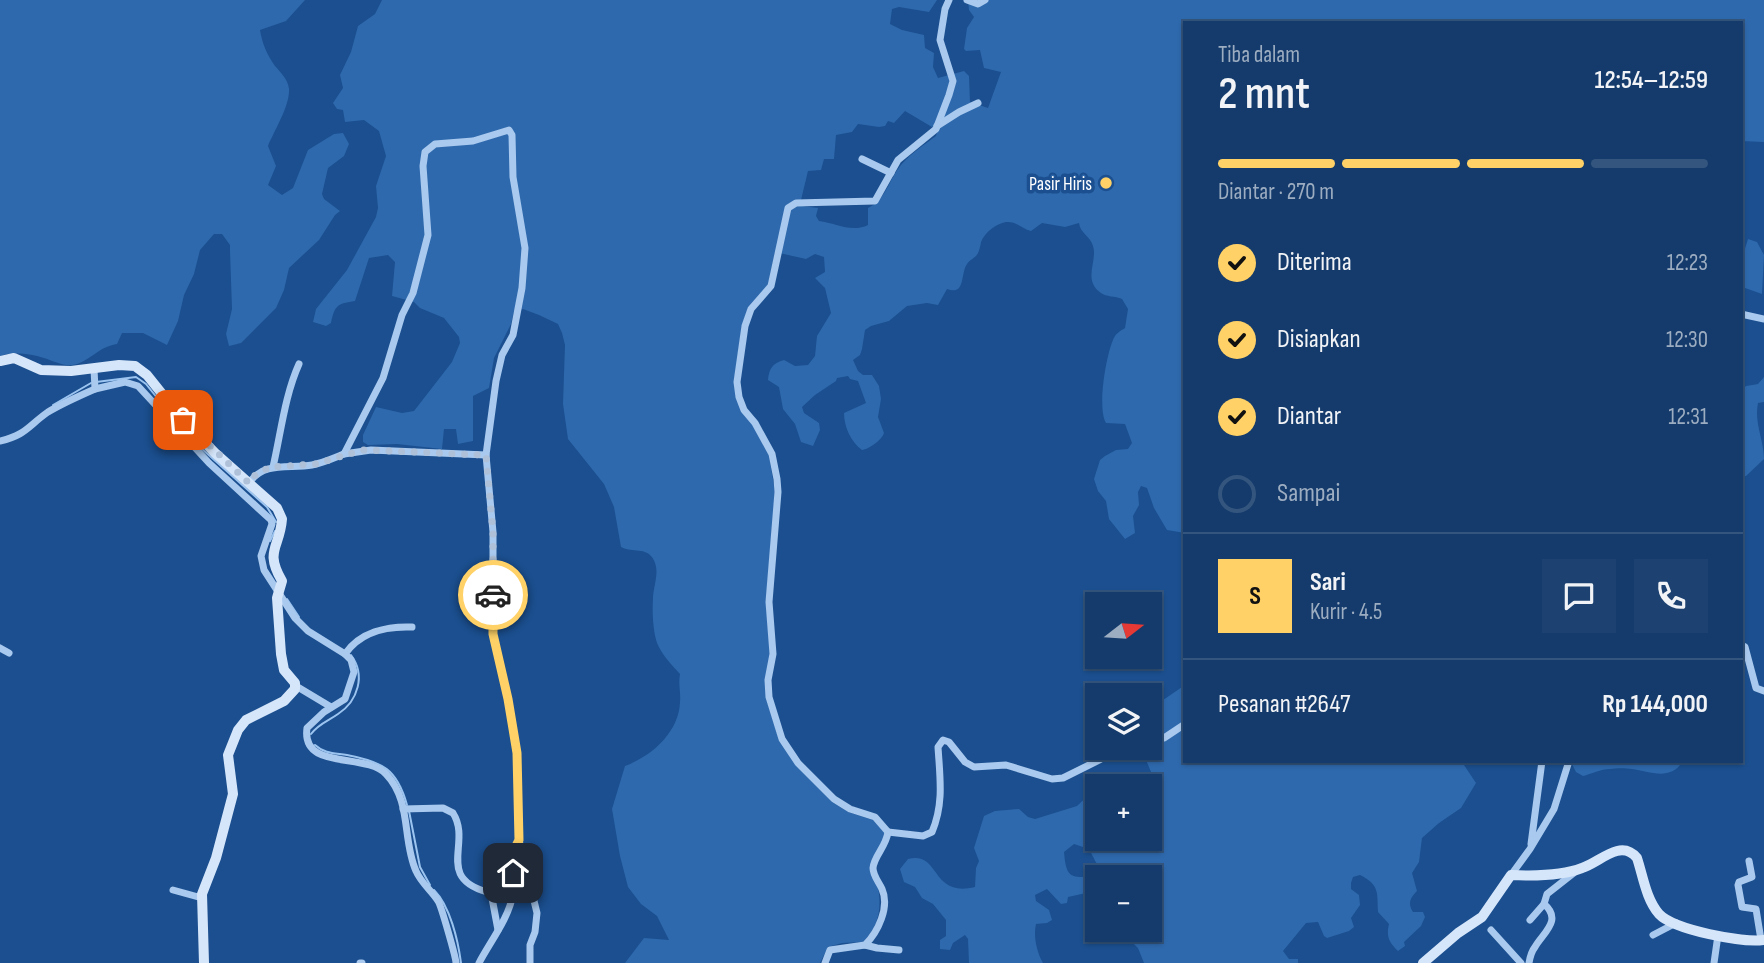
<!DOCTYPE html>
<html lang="id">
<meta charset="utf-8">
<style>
body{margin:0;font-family:"Sofia Sans Condensed",sans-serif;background:#1d4271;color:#f1f3f6;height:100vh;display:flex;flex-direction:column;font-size:26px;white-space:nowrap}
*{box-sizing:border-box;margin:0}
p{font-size:23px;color:#9dadc1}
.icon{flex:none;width:38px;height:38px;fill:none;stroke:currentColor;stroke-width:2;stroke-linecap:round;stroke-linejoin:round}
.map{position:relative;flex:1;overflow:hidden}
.sheet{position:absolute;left:1183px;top:21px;width:560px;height:742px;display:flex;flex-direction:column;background:#143b6b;border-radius:0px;box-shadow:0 2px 5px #0004,0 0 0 2px #33557e}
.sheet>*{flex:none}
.needle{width:46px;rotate:73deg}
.controls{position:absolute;left:1085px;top:592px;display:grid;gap:14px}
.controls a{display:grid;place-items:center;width:77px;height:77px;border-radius:0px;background:#143b6b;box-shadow:0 2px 5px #0004,0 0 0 2px #33557e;font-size:35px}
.pin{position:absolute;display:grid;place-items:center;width:60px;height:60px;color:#fff;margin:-30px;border-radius:14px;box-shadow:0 4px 10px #0006}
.courier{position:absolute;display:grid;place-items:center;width:70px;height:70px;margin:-35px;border:5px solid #ffd166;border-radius:50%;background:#fff;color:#222;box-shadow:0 2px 9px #0007}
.summary em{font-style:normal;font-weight:600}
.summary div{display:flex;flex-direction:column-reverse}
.summary{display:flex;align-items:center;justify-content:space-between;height:119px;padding:0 35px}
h1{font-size:46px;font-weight:600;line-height:52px}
.bar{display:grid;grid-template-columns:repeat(4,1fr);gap:10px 7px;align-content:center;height:84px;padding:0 35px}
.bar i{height:9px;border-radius:5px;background:#33557e}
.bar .selected{background:#ffd166}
.bar p{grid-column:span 4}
.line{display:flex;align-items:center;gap:18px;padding:0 35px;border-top:2px solid #33557e}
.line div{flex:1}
.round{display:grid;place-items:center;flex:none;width:74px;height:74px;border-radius:0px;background:#1d4271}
ol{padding:0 35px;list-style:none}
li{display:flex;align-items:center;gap:21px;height:77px}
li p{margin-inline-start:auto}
li .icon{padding:7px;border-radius:50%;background:#ffd166;color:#111;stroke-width:4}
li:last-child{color:#9dadc1}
li i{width:38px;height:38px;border:4px solid #33557e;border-radius:50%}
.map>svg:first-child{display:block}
.green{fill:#2e69ad;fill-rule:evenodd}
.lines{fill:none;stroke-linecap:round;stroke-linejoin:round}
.stream{stroke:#9cc4f0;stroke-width:2}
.street{stroke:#a9c9ee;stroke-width:7}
.secondary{stroke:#d6e6fa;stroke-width:10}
.done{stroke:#afc1d8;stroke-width:7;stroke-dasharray:0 12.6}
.route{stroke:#ffd166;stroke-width:9}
.poi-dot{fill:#ffd166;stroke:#1b4f8f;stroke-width:2.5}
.labels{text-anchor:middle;stroke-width:7;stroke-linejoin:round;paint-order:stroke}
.poi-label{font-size:19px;fill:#fff;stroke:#1b4f8f;text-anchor:end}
</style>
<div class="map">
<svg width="1764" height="963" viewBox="0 0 1764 963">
<rect width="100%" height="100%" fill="#1b4f8f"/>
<g class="green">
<path d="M0,0H305L286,21L260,30C262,43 267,55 275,66C281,73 288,79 289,89C290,106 274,131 268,146L276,166L268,185L282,195L293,188L308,150L334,134L343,133L349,144L344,156L328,168L322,194L324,199L340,211L335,215L319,240L289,268L284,290L276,308L241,343L229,346L226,334L232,309L230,251V245L222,234H214L200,250L194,274L184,295L178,321L167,345L143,333H122L117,344C97,347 89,363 72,365C63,366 53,361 44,358C33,354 11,351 0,356Z"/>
<path d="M382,0H937L929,12L899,7L892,9L890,24L902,30L924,35L925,48L934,53L933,67L938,78L964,71L969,76L970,102L988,108L1001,72L984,68L980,50L966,51L964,49L967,28L974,17L969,10L968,0H1764V142L1741,141V23H1185V533L1167,530L1154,508L1147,488L1141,486L1138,492L1139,505L1133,516L1135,533L1125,539L1109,519L1106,501L1098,491L1094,479L1100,460L1105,456L1116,450L1128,449L1132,443L1125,424L1106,423C1097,408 1106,356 1113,340C1115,334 1120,331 1125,328L1128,309L1122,299C1115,296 1106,297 1101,293C1082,280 1098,261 1093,246C1090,236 1080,233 1079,223L1065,227L1042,223L1031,231C1022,229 1017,221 1006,222C996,224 985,232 981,242C981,243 979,252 978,253C976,258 969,260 967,264C960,274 966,296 947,289L938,305L927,303L907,306L889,321L871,326L865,330L862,349L860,355L853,360L858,371L863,375H872L879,386L881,399L878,417L884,433C882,440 869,449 862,450C851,442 844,427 844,413L866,403L858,381L850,379L848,376L837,378L836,381L815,395L802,407L804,413L819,423L820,430L813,446L801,442L795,424L783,409L779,387L768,380C769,368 773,363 784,360L795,366L808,365L815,356L817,336L831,313L825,288L815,278L825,272L824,257L815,254L806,259L775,252L768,285L748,308L742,325L734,382L753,425L769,455L775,492L766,602L770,654L766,698L779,740L832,802L848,812L873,820L885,833L884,840L872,860C879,889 888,917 863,942L842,943L828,947L820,963H625L644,938L669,940L657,916L641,904L628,887L620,856L612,809L625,766C652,756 679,732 680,702C681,692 678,685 680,674C671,664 662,655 657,643C653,631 652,612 653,599C653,585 662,569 651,556C645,548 629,552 621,547L614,507L604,484L568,439L563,404L565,345L562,333L558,324L539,315L523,309L514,311L511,324L494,358L489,388L473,396V441L458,444L456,429H444L442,449L397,444L368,445L363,442V435L376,407L402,413L414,411L452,362L460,343L459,337L444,318L420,308L414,302L392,296L395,262L388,255L369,258L355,301C338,304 335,304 331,323L326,326L313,322L316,309L347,270L376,217L378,208L376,186L386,156L379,131L364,120L345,122L343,110L337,109L333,103L343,88L340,75L351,52L358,26L375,14ZM905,111L932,127L937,132L936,136C924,145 911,153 901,165C889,179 886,200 868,208V225C852,233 835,223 819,221L816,216L818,208L802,206L801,200L808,171L821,170L824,159H834L836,135L852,132L858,124L879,127L885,126L888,121L894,123Z"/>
<path d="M1748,239L1757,242L1764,255L1762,294L1745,288L1741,283C1741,268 1743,253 1748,239Z"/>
<path d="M1764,377V402L1758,403C1754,423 1764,440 1764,459L1746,476H1741V391L1746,386L1758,384Z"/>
<path d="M1185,685V761H1470L1464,765L1476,783L1461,808L1439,823L1422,838L1419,862L1412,873L1417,891C1411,897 1407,903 1413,912H1423L1425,917L1421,926L1404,942L1405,946L1398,951C1389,942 1386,937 1389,924L1378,912C1377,893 1380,885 1360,875L1353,877L1351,883V889L1359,895L1360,905L1351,918L1354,927L1349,931L1327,938L1324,936L1318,922L1306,923L1283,951L1289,959H1298V963H1144L1138,948L1118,929H1150V877L1103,876L1089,849L1074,844L1064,852C1066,871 1067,880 1089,876L1092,882L1086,893L1068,897L1067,903L1061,904L1047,889L1035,895L1036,901L1049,910L1052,920L1047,923L1036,924C1033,936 1037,953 1043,963H969L968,939L965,935L953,943L950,950L940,949V940L946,936V920L933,904L922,898L915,887L904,882L900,869L908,859C941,851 930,898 975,887L976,868L979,861L974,848L984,816L995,811L1019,809L1028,817L1035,819L1077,806L1097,787V838H1150V815L1156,811L1152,792L1151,772L1142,750L1121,758L1106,755L1095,759L1086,736L1097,731V747H1150V709Z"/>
<path d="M1564,761H1683C1670,782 1649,771 1632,769C1626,768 1616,768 1610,769C1601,769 1591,774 1583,776L1576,772L1572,764Z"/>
</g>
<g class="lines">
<g class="stream">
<polyline points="96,382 136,377 146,384 182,429"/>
<polyline points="53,405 91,383"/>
<polyline points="193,441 267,507 276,522"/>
<polyline points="270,541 275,531"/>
<polyline points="287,599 299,617"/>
<path d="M311,734C318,724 328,721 338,714C358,701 366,675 351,655"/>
<path d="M315,745C325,754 334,753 347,755C383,762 397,769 407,805"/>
<polyline points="409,811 420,867 430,885"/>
<path d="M434,890C450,906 458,940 461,963"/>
</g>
<g class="street">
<polyline points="967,0 978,4 985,0"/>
<polyline points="937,126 959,112 978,103"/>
<polyline points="862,159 891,173"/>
<polyline points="1741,314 1764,319"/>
<path d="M95,389L125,382L138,386L209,463L271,520L272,524L261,556L264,570L295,618L308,631L345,654L351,660L354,672L345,699L324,712L307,728C301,771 365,752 386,774C412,801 402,840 416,871C421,883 432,891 438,901C441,905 456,958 456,963"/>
<path d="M0,441C26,435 28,426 48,412C63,403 79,396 95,389L94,369"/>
<polyline points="344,454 371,450 486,455"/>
<path d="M273,467C281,432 285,395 299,364"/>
<path d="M249,483C264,461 289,469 312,465C323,463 334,458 344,454L383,378L402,315L413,293L428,235L423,166L425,152L435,144L473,141L509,130L512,135L513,177L525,248L522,288L513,335L502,355L496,381L486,455L493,532V634L508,699L517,753L519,840L537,913L535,932L530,945V963"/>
<polyline points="1741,645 1745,647 1756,688 1764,691"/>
<polyline points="0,648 9,653"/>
<path d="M345,654C360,632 387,626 412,627"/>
<polyline points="296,686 331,707"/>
<polyline points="1150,743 1164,738 1185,724"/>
<path d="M403,809L443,808L453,813C472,843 435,877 487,892L492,898L498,930"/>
<path d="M888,832L923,836L932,832C944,804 940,778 938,747L943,740L949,742L965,762L974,767L1006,765L1052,779L1063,778L1101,759L1138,747"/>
<polyline points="1531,844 1542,761"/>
<polyline points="1749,861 1752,877 1739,882 1738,885 1742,907 1756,909 1761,940"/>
<polyline points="1511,875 1530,849 1554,809 1569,761"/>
<polyline points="173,890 202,898"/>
<polyline points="1530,920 1544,904 1547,894 1575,872"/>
<polyline points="1491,930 1521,963"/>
<polyline points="1653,935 1676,923"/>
<polyline points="865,945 877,948 899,950"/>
<polyline points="360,963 362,963"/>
<path d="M479,963C490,942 509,918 513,894C516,876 509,857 519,840"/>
<path d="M825,963L830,950L865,945C878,932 890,907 882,889C879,882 873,876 873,868C874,856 886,847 888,832L875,817L850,809L834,799L798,763L782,739L769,697L768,680L773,654L769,602L778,492L777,479L772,454L755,423L744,410L739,397L737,382L745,326L751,309L771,286L788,208L796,203L875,201L898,160L936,129L949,95L953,81L940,40L945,9L949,0"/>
<path d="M1529,963C1530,957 1531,952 1535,947C1543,933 1563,920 1544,904"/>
<polyline points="1714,963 1718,935"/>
</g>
<g class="secondary">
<path d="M0,361L14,358L41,370L71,371L119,365L135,366L147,375L183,420L215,453L277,508L282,519C280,548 264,550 282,581L277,598L281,654L284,670L295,683V689L284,701L246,720L238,730L228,755L233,794L216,858L202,894L204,963"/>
<path d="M1423,963L1458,933L1482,917L1511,875C1533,876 1562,876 1582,868C1594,864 1605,854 1617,851C1625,849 1632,852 1637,858C1643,876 1646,899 1659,914C1674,930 1743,943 1764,940"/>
</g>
</g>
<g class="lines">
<polyline class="done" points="183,420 249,483 254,476 270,467 316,464 362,450 486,455 493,532 493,595"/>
<polyline class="route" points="493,595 493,634 508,699 517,753 519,840 514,850 513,873"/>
</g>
<circle class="poi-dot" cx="1106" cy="183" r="7"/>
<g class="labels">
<g class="poi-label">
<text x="1092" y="190">Pasir Hiris</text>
</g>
</g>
</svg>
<div class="controls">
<a><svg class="needle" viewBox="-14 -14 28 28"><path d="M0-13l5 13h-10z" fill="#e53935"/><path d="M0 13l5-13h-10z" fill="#9dadc1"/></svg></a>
<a><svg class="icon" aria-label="layers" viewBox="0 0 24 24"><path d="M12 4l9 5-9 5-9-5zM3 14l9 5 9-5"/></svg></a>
<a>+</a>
<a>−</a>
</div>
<div class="pin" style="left:183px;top:420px;background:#ea580c"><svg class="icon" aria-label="bag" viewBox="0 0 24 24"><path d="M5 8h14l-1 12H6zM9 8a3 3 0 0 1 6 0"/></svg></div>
<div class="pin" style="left:513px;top:873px;background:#1f2937"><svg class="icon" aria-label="home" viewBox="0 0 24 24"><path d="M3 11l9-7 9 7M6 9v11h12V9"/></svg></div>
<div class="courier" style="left:493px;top:595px"><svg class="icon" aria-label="car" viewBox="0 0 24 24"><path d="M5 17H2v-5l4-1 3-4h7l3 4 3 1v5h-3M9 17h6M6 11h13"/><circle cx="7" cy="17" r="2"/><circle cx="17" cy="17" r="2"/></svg></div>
<section class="sheet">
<div class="summary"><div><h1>2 mnt</h1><p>Tiba dalam</p></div><em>12:54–12:59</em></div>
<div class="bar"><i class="selected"></i><i class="selected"></i><i class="selected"></i><i></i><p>Diantar · 270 m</p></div>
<ol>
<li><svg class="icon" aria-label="check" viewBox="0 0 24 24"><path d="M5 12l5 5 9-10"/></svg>Diterima<p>12:23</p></li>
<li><svg class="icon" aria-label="check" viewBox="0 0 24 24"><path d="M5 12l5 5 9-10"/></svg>Disiapkan<p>12:30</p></li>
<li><svg class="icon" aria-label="check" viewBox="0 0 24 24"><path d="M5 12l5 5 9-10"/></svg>Diantar<p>12:31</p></li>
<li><i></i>Sampai</li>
</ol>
<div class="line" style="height:126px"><b class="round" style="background:#ffd166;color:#111">S</b><div><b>Sari</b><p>Kurir · 4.5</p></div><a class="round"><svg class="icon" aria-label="chat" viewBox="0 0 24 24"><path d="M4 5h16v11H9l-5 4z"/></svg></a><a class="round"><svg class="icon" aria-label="phone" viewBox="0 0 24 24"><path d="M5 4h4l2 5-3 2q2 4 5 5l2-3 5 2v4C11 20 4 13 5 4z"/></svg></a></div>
<div class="line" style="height:91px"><div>Pesanan #2647</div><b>Rp 144,000</b></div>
</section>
</div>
